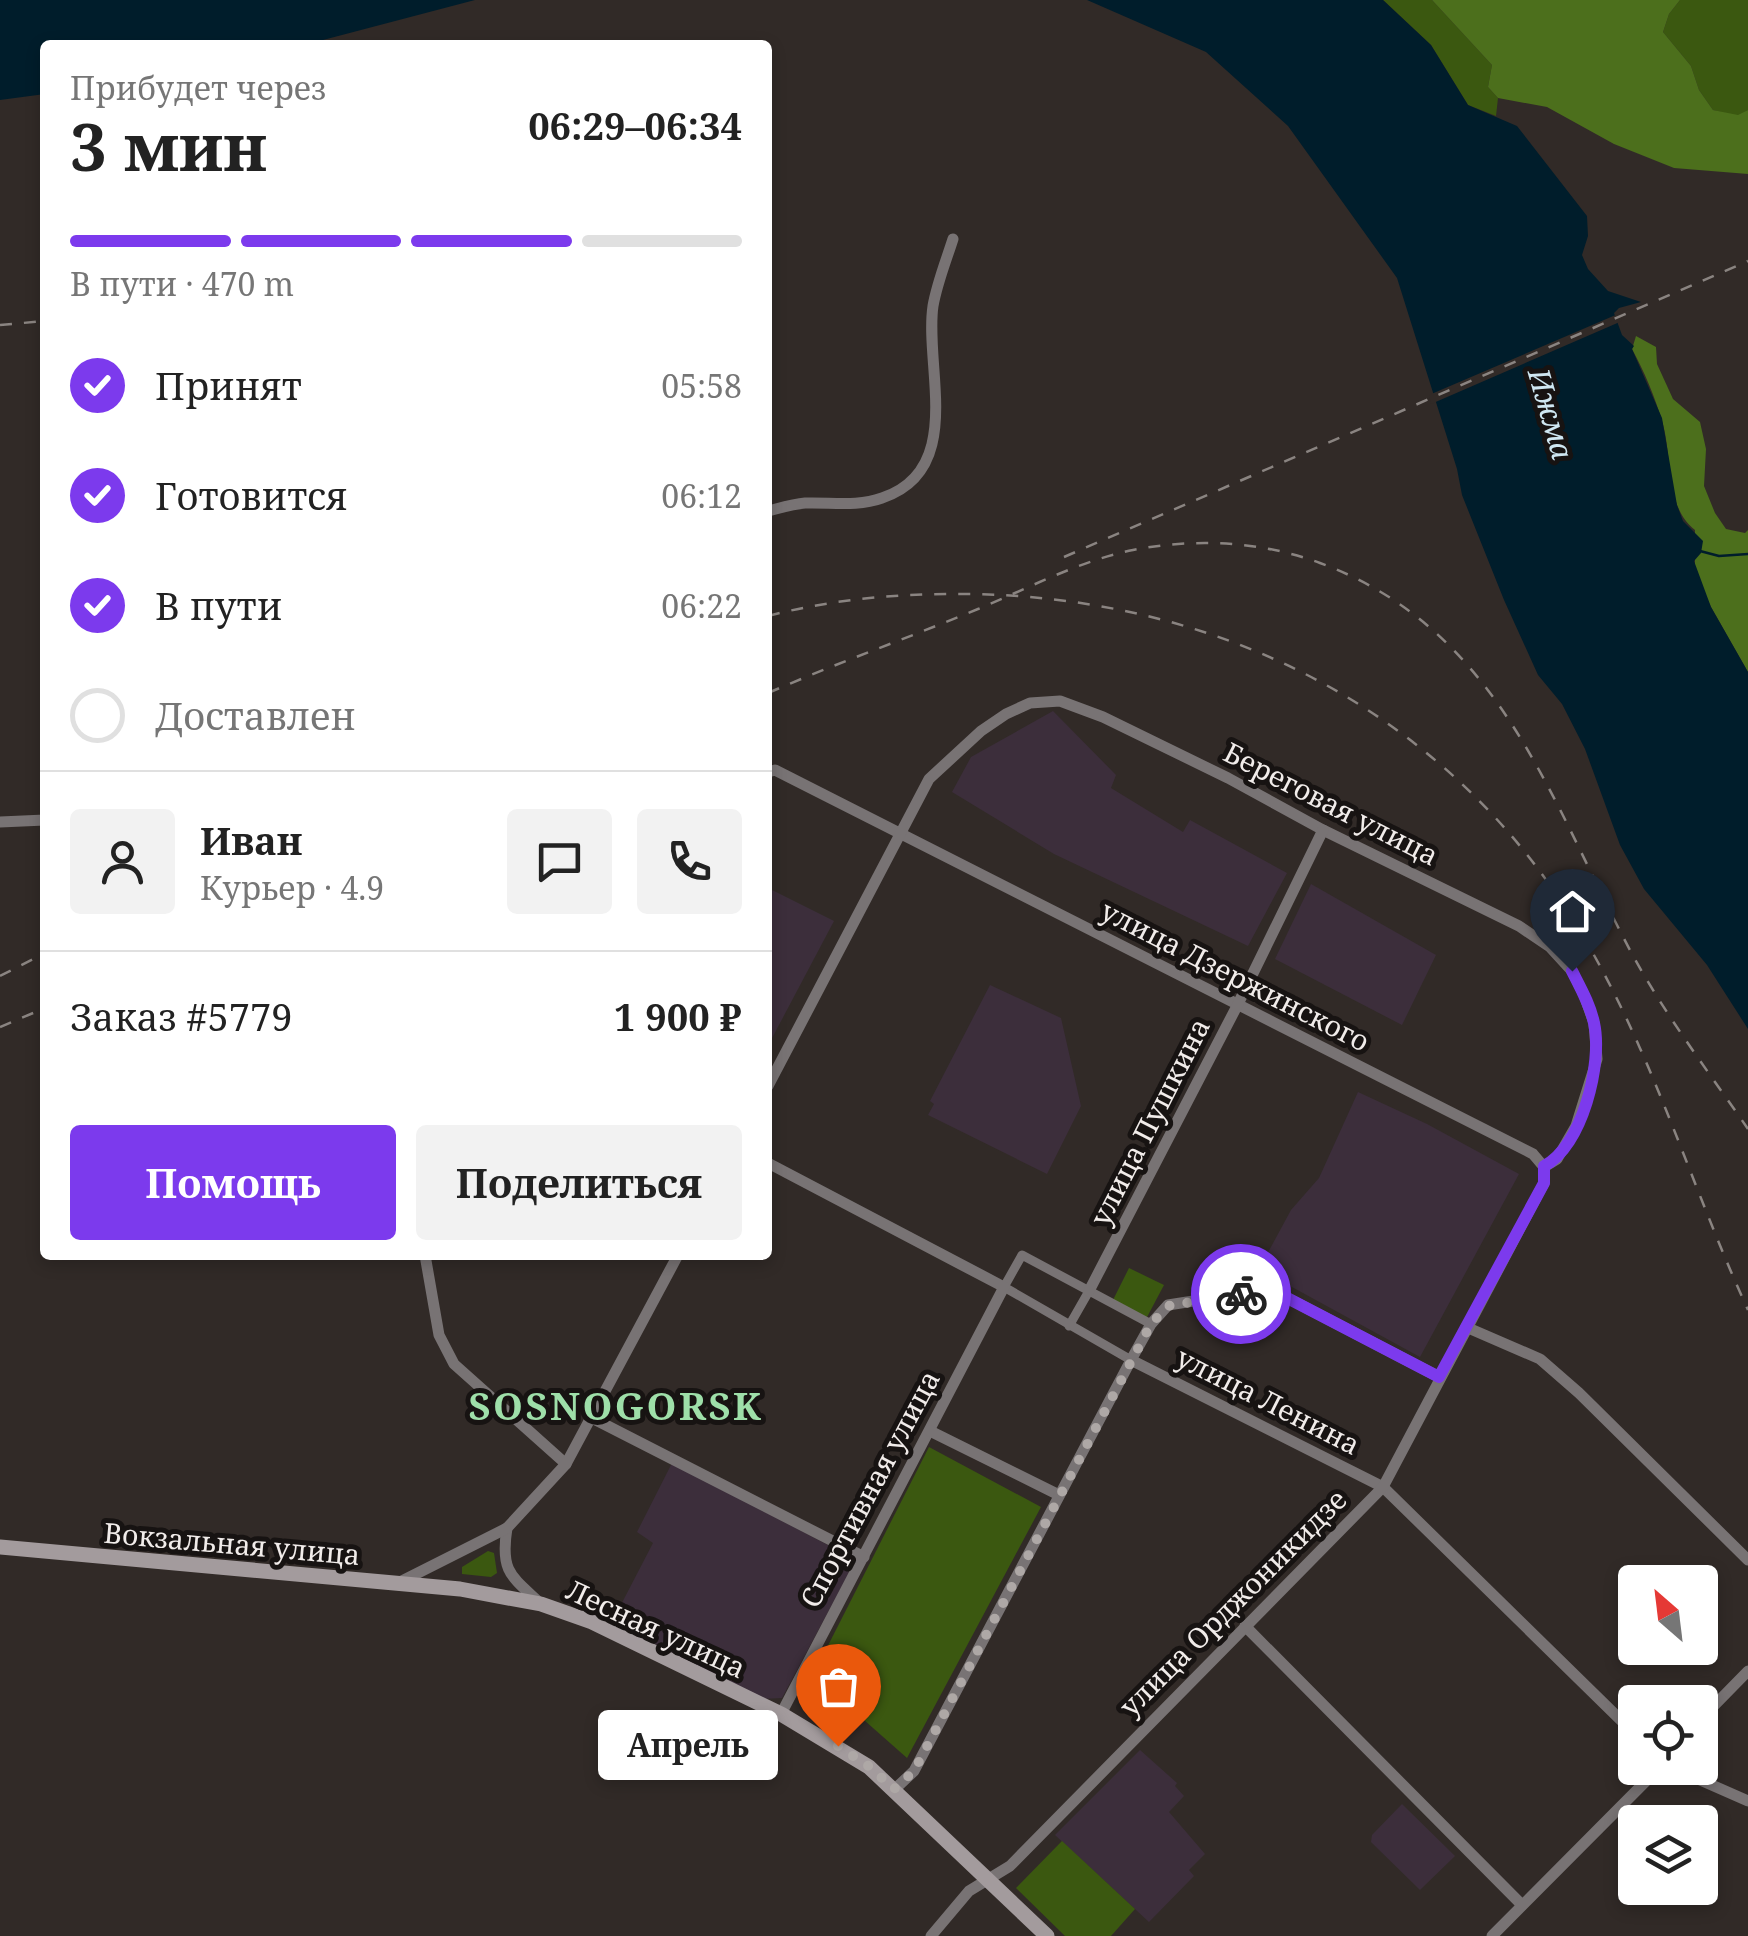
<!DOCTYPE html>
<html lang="ru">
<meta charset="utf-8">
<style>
body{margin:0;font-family:"Noto Serif",serif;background:#f2f2f2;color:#222;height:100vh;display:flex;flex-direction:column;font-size:38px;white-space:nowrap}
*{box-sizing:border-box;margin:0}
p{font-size:32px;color:#767676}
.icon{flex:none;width:55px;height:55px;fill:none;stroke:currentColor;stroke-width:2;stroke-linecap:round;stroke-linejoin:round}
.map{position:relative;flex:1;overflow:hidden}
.details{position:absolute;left:40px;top:40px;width:732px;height:1220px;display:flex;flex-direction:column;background:#fff;border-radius:10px;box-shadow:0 5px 15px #0003}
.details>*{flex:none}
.needle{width:65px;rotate:332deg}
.buttons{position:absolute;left:1618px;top:1565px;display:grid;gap:20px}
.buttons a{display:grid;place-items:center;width:100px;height:100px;border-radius:10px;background:#fff;box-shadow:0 5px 15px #0003;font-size:50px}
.pin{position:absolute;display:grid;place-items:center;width:85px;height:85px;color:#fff;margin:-102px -42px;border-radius:50% 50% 50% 0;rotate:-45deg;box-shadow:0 0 10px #0007}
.pin .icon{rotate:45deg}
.courier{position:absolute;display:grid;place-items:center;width:100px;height:100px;margin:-50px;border:8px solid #7c3aed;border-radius:50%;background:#fff;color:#222;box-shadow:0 2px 12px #0007}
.bubble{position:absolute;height:70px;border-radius:10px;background:#fff;box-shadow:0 5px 15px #0003;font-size:32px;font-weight:700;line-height:70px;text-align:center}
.headline em{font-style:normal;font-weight:700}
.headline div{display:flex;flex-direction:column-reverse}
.headline{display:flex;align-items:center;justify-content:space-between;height:170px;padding:0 30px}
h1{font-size:65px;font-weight:700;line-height:75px}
.bar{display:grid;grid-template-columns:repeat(4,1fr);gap:15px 10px;align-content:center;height:120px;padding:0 30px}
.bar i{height:12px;border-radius:8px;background:#e0e0e0}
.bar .on{background:#7c3aed}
.bar p{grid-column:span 4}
.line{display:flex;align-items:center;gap:25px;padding:0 30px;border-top:2px solid #e0e0e0}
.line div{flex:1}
.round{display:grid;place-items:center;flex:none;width:105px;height:105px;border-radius:10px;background:#f2f2f2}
ol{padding:0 30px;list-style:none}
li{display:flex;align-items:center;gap:30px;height:110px}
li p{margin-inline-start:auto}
li .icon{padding:10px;border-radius:50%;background:#7c3aed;color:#fff;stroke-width:4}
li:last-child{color:#767676}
li i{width:55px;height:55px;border:5px solid #e0e0e0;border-radius:50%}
.button{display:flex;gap:20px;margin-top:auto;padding:20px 30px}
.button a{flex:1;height:115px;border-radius:10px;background:#7c3aed;color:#fff;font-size:40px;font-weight:700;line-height:115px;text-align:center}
.button a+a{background:#f2f2f2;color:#222}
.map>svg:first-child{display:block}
.education{fill:#3c2e3b}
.green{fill:#3b5810}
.forest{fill:#4c6f1c}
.water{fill:#001d2b}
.pier{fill:#312a27}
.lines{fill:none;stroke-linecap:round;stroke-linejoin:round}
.stream{stroke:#001d2b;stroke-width:2.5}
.pedestrian{stroke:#787374;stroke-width:9}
.minor{stroke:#787374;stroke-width:11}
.secondary{stroke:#a39b9d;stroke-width:15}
.rail{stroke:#8a8481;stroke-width:2.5;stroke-dasharray:12 12;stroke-linecap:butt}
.done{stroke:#aea8a6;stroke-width:10;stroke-dasharray:0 18}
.route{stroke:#7c3aed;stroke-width:12}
.labels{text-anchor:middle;stroke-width:10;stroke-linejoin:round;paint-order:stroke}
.street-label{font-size:28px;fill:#f1ecea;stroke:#171312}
.water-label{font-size:30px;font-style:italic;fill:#cfe7f2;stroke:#171312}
.district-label{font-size:38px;font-weight:bold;letter-spacing:2.5px;fill:#9edfa9;stroke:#171312}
</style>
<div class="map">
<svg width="1748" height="1936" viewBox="0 0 1748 1936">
<rect width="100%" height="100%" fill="#312a27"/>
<g class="education">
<polygon points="1053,711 1116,775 1111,788 1183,832 1190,820 1287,873 1248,946 1054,854 952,792 971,757"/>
<polygon points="1311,884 1436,955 1402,1025 1275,959"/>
<polygon points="768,888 834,921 770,1042 768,1041"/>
<polygon points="990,985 1061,1018 1081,1106 1047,1174 928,1115 934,1104 930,1101"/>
<polygon points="1358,1092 1427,1124 1519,1174 1420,1357 1259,1269 1291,1210 1319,1178"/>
<polygon points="672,1463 845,1554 849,1573 782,1698 762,1699 612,1622 653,1543 637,1532"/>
<polygon points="1140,1750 1177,1783 1175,1786 1184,1796 1169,1812 1205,1854 1189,1870 1194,1876 1149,1922 1055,1835"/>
<polygon points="1402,1804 1455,1856 1420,1890 1371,1842 1372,1835"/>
</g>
<g class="green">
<polygon points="1383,0 1432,0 1492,65 1488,87 1498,98 1496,116 1468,105 1431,45"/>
<polygon points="1680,0 1748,0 1748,110 1738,116 1713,110 1699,90 1691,66 1663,32 1669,14"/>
<polygon points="1129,1268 1164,1285 1146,1319 1113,1300"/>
<polygon points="929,1447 1041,1507 907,1758 813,1675"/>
<polygon points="488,1551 494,1553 497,1573 491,1577 462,1574 462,1567"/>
<polygon points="1062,1841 1135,1909 1111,1936 1065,1936 1016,1888"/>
</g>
<g class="forest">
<polygon points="1432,0 1680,0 1669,14 1663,32 1691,66 1699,90 1713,110 1738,115 1748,110 1748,174 1674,168 1614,144 1547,107 1498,98 1488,87 1492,65"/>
<path d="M1636,336L1656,347L1657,364L1673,399L1700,422L1706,449L1704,486L1715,513L1726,529L1745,533L1748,530V672L1711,607L1695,572V530C1664,506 1673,456 1662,421C1655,397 1644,371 1632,349Z"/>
</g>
<g class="water">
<polygon points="0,0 475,0 304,45 45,45 45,94 0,100"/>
<polygon points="1087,0 1383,0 1431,45 1468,105 1517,126 1587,216 1588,236 1582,255 1588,269 1608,291 1641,302 1619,308 1614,313 1622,335 1634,346 1632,349 1662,418 1677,505 1683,521 1703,541 1701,553 1694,561 1711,607 1748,672 1748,1029 1707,965 1644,889 1620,845 1585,749 1562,704 1538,675 1504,600 1462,495 1457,469 1397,278 1288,126 1206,52"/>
</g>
<polygon class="pier" points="1646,302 1643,307 1621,312 1622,321 1431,404 1429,395"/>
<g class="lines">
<polyline class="stream" points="1700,551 1719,556 1748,554"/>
<g class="pedestrian">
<polyline points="1069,1326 1089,1291"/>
<polyline points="1131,1360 1004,1287 1022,1255 1151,1324"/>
</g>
<g class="minor">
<path d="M768,511C780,508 793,504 805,503C831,502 857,507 882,498C966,470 924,367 933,306C937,283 946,261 953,239"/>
<polyline points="768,772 775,770 1533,1154 1544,1167"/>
<polyline points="0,822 45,820"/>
<polyline points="768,1086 929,779 981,731 1006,714 1030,703 1060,701 1103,717 1228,778 1323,830 1519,926 1550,947 1572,971 1584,995 1594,1023 1597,1059 1576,1126 1557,1159 1544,1167"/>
<polyline points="768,1163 1004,1287 781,1714"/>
<polyline points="425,1255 439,1335 454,1364 566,1464"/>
<polyline points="1089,1291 1237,1006 1323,830"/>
<polyline points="1466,1327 1540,1359 1579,1393 1748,1560"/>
<polyline points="1131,1360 1383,1487 1635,1734"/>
<polyline points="592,1418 864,1557"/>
<polyline points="930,1431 1059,1495"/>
<path d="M507,1528C500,1572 511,1576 541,1604"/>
<polyline points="398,1583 507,1528 566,1464 678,1255"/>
<polyline points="1245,1626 1522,1905"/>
<polyline points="1700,1720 1748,1671"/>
<polyline points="1673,1768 1748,1801"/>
<polyline points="895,1789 914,1771 1131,1360 1151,1324 1168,1305 1270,1289 1439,1377"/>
<polyline points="931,1936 969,1891 1010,1866 1383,1487 1544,1183 1544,1167"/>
<polyline points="1492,1936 1648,1779 1654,1768"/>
</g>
<polyline class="secondary" points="0,1547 460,1589 541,1604 592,1622 781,1714 869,1767 1047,1936"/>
<g class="rail">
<polyline points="0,325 45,321"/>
<polyline points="1064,557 1748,261"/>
<path d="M768,616C829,600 892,594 955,594C1214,593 1449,709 1583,936C1653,1054 1691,1186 1748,1310"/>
<path d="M768,693C837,663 908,638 978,609C1029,588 1079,561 1133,550C1195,538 1261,541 1320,563C1499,629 1549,798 1631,952C1665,1015 1708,1071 1748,1129"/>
<polyline points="0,976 45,953"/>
<polyline points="0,1027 45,1008"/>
</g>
</g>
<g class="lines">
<polyline class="done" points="838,1746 870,1767 894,1789 914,1771 1151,1324 1168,1306 1241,1294"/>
<path class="route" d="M1241,1294L1270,1289L1439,1377L1544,1183V1166C1582,1147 1603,1063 1594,1023C1590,1004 1580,987 1572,971"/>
</g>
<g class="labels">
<g class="street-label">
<text transform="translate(1331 804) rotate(27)" y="10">Береговая улица</text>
<text transform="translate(1235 976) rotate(27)" y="10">улица Дзержинского</text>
<text transform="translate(1150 1122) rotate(-63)" y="10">улица Пушкина</text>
<text transform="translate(1268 1401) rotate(27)" y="10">улица Ленина</text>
<text transform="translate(870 1489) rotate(-62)" y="10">Спортивная улица</text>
<text transform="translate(232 1544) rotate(5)" y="10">Вокзальная улица</text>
<text transform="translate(1233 1603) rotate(-45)" y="10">улица Орджоникидзе</text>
<text transform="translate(656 1629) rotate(25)" y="10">Лесная улица</text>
</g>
<g class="water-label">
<text transform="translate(1550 414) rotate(74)" y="10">Ижма</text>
</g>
<g class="district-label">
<text x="616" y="1420">SOSNOGORSK</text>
</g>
</g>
</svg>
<div class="buttons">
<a><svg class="needle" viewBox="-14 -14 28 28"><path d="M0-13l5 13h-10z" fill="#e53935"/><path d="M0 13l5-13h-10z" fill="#767676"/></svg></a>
<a><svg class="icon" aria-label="locate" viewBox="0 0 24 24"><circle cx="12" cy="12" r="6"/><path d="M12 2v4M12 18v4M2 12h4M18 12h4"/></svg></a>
<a><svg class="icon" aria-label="layers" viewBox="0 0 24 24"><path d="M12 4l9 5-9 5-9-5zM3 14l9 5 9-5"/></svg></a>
</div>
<div class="pin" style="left:838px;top:1746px;background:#ea580c"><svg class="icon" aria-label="bag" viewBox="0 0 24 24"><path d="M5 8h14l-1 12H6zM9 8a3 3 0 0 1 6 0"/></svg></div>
<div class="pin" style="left:1572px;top:971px;background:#1f2937"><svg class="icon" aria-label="home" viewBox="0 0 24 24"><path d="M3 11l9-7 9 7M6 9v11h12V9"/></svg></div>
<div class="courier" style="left:1241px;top:1294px"><svg class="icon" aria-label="bike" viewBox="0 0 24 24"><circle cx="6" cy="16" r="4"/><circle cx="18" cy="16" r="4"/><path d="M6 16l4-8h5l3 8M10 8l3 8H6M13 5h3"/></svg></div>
<div class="bubble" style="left:598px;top:1710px;width:180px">Апрель</div>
<section class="details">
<div class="headline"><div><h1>3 мин</h1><p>Прибудет через</p></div><em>06:29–06:34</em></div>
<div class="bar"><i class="on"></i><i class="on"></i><i class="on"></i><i></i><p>В пути · 470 m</p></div>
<ol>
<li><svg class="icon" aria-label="check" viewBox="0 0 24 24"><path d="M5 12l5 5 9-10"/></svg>Принят<p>05:58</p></li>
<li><svg class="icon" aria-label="check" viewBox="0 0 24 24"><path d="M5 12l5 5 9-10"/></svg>Готовится<p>06:12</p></li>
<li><svg class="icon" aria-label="check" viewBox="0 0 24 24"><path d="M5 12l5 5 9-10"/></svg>В пути<p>06:22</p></li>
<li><i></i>Доставлен</li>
</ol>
<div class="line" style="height:180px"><a class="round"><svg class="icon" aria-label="person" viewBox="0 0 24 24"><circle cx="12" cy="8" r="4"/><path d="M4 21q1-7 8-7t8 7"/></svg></a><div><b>Иван</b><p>Курьер · 4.9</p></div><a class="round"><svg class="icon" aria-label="chat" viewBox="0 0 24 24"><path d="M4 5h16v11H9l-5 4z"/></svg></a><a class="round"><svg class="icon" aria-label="phone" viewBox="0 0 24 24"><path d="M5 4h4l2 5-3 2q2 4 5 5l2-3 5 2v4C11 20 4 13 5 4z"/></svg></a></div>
<div class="line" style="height:130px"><div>Заказ #5779</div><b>1 900 ₽</b></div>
<div class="button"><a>Помощь</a><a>Поделиться</a></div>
</section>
</div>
